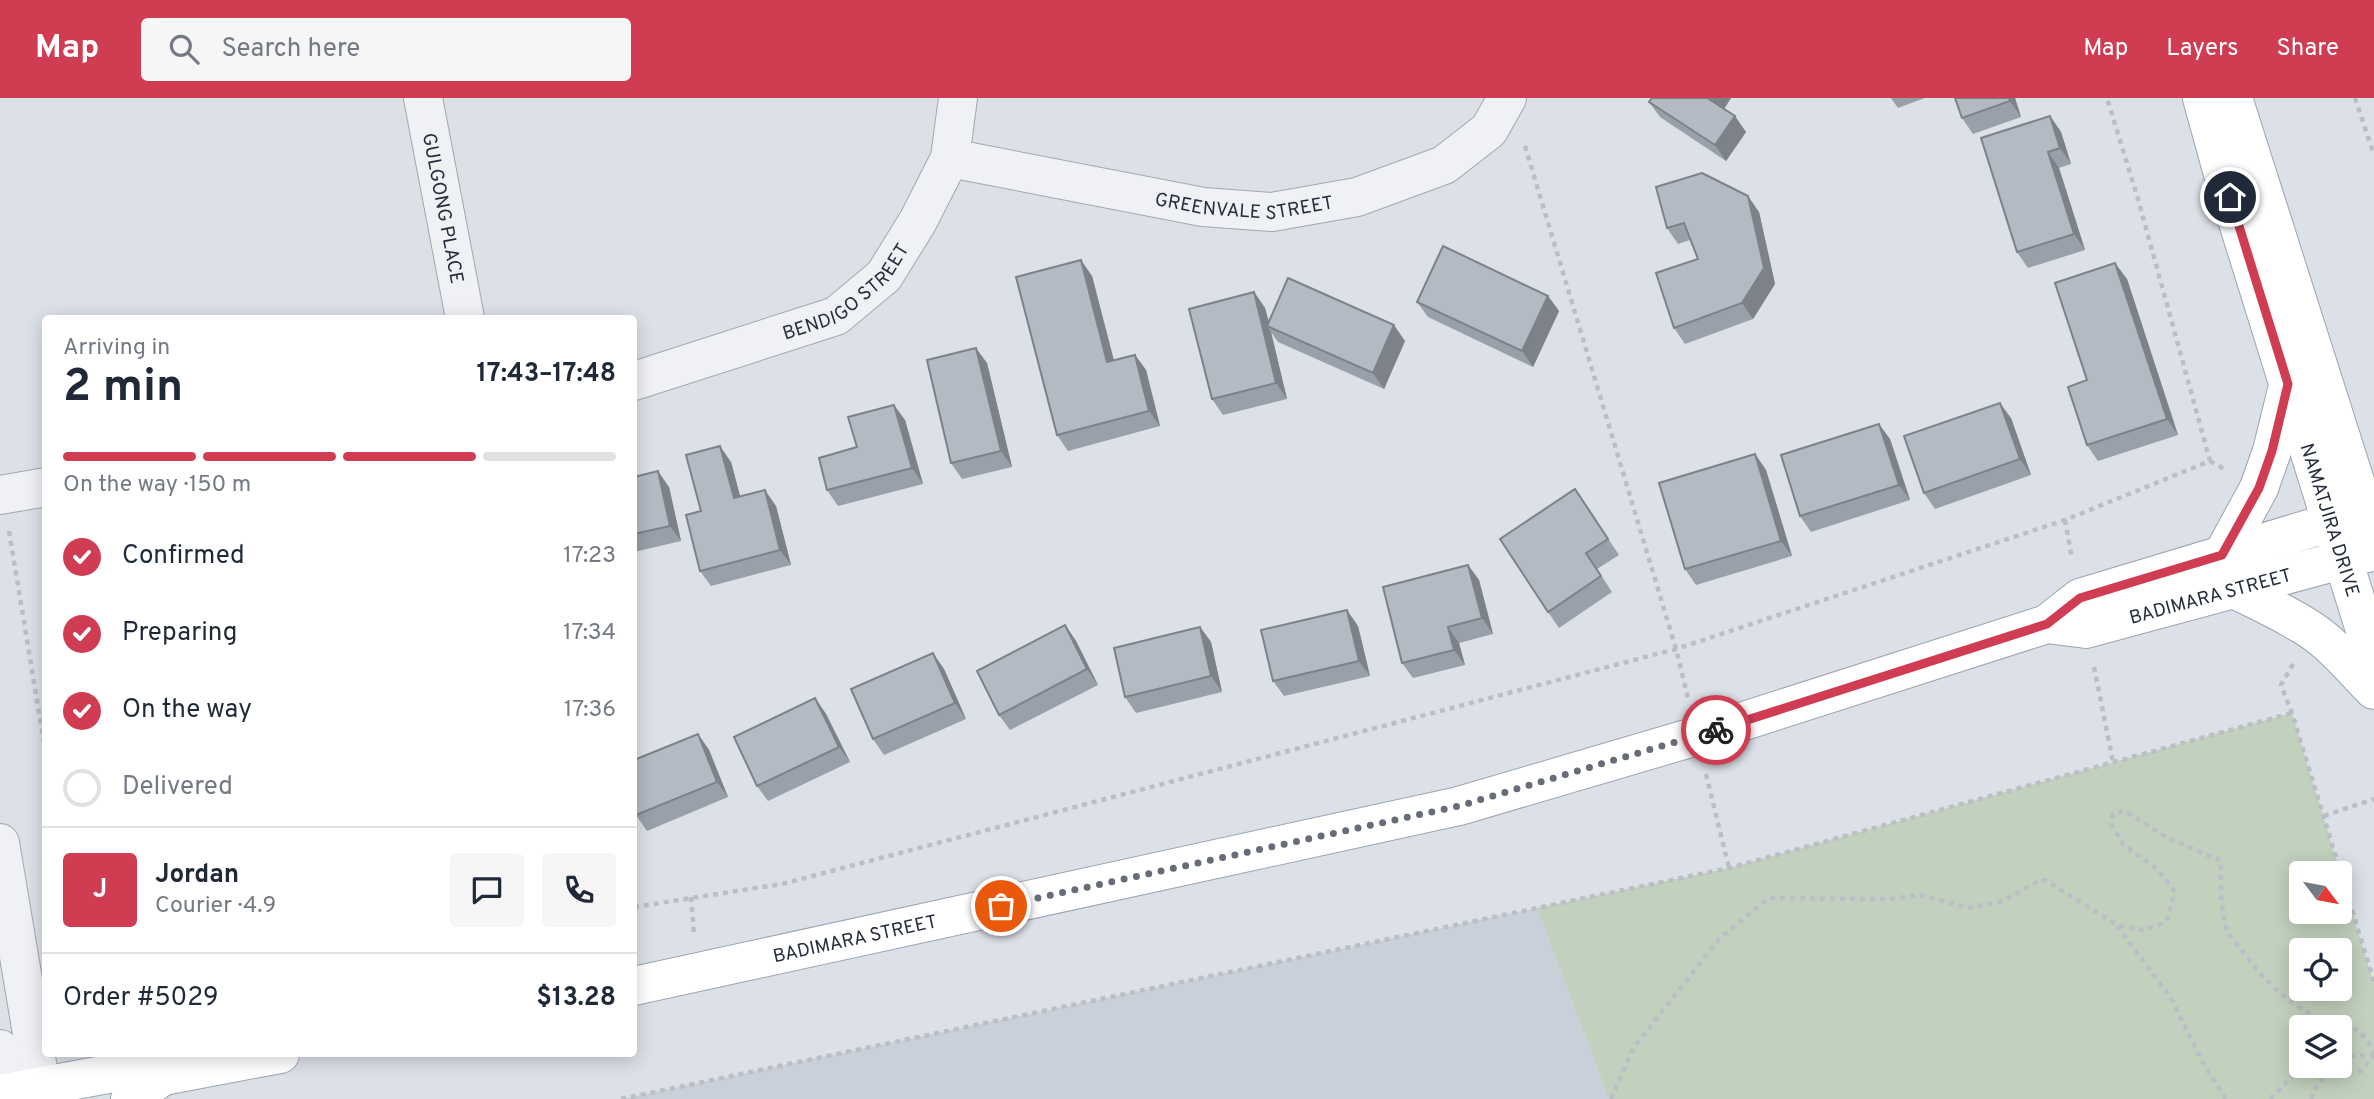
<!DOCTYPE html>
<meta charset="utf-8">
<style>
body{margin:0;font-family:Overpass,sans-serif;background:#f6f6f7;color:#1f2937;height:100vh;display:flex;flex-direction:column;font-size:26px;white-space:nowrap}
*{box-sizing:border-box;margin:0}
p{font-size:23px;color:#747a83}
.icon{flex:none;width:38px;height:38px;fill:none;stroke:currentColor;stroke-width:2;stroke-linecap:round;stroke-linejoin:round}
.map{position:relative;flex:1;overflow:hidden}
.details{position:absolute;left:42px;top:217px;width:595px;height:742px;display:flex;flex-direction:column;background:#fff;border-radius:7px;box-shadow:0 4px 18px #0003}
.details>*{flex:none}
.needle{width:46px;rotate:122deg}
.tools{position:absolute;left:2289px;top:763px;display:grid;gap:14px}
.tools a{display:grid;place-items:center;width:63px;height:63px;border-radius:7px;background:#fff;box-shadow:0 4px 18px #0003;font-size:35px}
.pin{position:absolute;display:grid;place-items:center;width:60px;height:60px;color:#fff;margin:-30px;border:4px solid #fff;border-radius:50%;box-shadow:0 2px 7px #0007}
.courier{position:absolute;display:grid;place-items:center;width:70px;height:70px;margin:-35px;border:5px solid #d03d53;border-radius:50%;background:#fff;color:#222;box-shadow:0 2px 9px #0007}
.overview em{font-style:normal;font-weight:700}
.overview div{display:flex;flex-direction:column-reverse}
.overview{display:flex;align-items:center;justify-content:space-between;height:119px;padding:0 21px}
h1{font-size:46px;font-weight:700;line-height:52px}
.bar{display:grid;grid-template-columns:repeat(4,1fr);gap:10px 7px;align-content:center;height:84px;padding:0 21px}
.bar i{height:9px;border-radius:5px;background:#e0e1e3}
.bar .selected{background:#d03d53}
.bar p{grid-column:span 4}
.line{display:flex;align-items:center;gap:18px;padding:0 21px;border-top:2px solid #e0e1e3}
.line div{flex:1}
.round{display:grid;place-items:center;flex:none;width:74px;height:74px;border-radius:7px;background:#f6f6f7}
ol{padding:0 21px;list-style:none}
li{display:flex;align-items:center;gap:21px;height:77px}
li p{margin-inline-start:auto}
li .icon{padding:7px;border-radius:50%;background:#d03d53;color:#fff;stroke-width:4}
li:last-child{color:#747a83}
li i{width:38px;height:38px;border:4px solid #e0e1e3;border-radius:50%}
header{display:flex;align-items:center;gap:42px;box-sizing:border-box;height:98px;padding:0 35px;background:#d03d53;color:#fff}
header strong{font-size:33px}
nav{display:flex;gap:38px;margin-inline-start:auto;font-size:24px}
.search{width:490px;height:63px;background:#f6f6f7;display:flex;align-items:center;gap:18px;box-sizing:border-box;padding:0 24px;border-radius:7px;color:#747a83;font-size:26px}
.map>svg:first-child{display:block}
.built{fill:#cad0d9}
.green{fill:#c2d1bd;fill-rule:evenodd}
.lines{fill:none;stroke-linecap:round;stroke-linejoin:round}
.minor-casing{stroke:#a2a7b1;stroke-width:40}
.major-casing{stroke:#9ba5b3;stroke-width:40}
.path{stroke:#bbbec5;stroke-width:4.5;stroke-dasharray:5 5;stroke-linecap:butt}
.minor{stroke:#eff1f5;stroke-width:38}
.major{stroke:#fff;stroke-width:38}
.wall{fill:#9aa0a9}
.shaded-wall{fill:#7d8289}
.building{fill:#b3bac4;stroke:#7d8289;stroke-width:2}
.done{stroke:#666c78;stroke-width:7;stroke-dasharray:0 12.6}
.route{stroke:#d03d53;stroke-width:9}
.labels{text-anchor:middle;stroke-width:6;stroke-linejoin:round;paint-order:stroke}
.street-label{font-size:19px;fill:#262e3d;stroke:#eceff5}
</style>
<header>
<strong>Map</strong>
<div class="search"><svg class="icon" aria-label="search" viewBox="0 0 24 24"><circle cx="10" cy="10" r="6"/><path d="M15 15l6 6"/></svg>Search here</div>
<nav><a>Map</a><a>Layers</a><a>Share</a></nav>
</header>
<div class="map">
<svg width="2374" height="1001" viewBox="0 0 2374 1001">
<rect width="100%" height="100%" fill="#dce0e7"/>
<polygon class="built" points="1537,810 1609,1001 621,1001"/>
<path class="green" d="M2292,615L2374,886V1001H1609L1537,810L1729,770ZM2301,775H2340V814H2301ZM2301,852H2340V891H2301ZM2301,929H2340V968H2301Z"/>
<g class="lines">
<g class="minor-casing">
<g id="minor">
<path id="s1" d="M423,0L465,220"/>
<path id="s2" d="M950,60L1203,109L1272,114L1357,99L1444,67L1489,32L1507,0"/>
<path id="s3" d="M634,283L836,218L884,178L918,123L950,60L958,0"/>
<polyline points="0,397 46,389"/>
<polyline points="0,745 43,1001"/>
<polyline points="0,951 7,1001"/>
</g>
</g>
<g class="major-casing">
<g id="major">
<path id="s4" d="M2202,0L2223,76L2374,561"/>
<polyline points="2233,0 2374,443"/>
<polyline points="2222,458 2259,390 2272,353 2288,288"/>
<path d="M2234,491C2260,504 2287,516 2311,532C2335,548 2354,572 2374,592"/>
<path id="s5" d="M2047,526L2086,531L2367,455"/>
<path id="s6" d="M634,888L1459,708L1697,638L2047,526L2080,500L2365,414"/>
<polyline points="0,996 135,971 163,978"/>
<polyline points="130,1001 163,978 280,956"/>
</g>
</g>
<g class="path">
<polyline points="2355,0 2374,57"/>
<polyline points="1525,48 1676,551 1688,600"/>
<polyline points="2210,363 2224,371"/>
<polyline points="2065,422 2072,461"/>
<polyline points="9,433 46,657"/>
<polyline points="2293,566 2281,587 2292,615 2374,884"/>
<polyline points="2094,569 2113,664"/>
<polyline points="1706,676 1729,770"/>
<polyline points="2324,718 2374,701"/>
<polyline points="691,799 694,836"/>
<polyline points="634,809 782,786 1676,551 2065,422 2210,363 2138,101 2107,0"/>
<polyline points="2117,828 2171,900 2203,965 2226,1001"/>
<polyline points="2340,958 2373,957"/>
<polyline points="621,1001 1729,770 2292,615"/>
<path d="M1611,1001L1634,949L1720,840L1769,800L1891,801L1921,797L1968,810L2003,803L2032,786L2045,782L2117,827L2144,832L2166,824L2175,794L2157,771L2124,747L2111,726L2113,716L2125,713L2166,739L2221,763C2221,783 2220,813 2227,832C2229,838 2236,845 2240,850C2260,877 2283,903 2315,918C2341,930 2361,922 2374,956"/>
<polyline points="2270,1001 2296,975 2314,968"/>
<polyline points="2311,1001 2319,983 2336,975 2361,973 2374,957"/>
</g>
<use href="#minor" class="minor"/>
<use href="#major" class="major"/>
</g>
<g class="wall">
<polygon points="1652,0 1731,0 1724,11 1746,34 1726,63 1660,19 1649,4"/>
<polygon points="1891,0 1925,0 1898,10"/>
<polygon points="1955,0 2015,0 2021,19 1973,36 1962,20"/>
<polygon points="2050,18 2061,34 2071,66 2059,70 2085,152 2028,170 2017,154"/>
<polygon points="1656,89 1759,114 1775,186 1753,221 1685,246 1674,230 1698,161 1690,142 1678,146 1667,130"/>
<polygon points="1092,178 1114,262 1135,257 1146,272 1160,328 1068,353 1057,337"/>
<polygon points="2127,181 2178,337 2098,363 2087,347 2087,282"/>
<polygon points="1254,194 1265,210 1269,224 1405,243 1384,291 1278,244 1271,234 1287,301 1223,317 1212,301"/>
<polygon points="1548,198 1559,213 1533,269 1428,219 1417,204"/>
<polygon points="987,265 1012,369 962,381 951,365"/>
<polygon points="2011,320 2031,377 1935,411 1924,395"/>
<polygon points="905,322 923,386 838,408 827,392 857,349"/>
<polygon points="1890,341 1910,402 1811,434 1800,418"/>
<polygon points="1755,356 1766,372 1792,458 1696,487 1685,471"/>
<polygon points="731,364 740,399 776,408 791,467 711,488 700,473 701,413"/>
<polygon points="634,379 669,389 681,443 634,454"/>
<polygon points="1575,391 1619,457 1597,471 1612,494 1559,530 1548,514"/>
<polygon points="1468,467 1479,482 1493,536 1459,545 1465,567 1413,580 1402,565"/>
<polygon points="1065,527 1076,543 1098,587 1010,632 999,617"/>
<polygon points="1358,528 1370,578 1284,598 1273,583"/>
<polygon points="1200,529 1211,544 1222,594 1136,615 1125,599"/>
<polygon points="944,571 966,621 884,657 873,641"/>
<polygon points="815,600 826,616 850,664 768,703 757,688"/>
<polygon points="698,636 709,652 728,699 647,733 636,717"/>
</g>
<g class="shaded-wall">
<polygon points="1710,0 1731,0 1720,17 1709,1"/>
<polygon points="2009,0 2015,0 2021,19 2010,3"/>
<polygon points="1735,18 1746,34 1726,63 1715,47"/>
<polygon points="2050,18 2061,34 2071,66 2060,50"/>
<polygon points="2048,54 2059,70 2085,152 2074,136"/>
<polygon points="1748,98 1759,114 1775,186 1753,221 1742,205"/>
<polygon points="1081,162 1092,178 1118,279 1107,264"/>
<polygon points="2115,165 2127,181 2178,337 2167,321"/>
<polygon points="1254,194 1265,210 1270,229 1267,228 1271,234 1287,301 1276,285"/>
<polygon points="1548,198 1559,213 1533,269 1522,253"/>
<polygon points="1394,227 1405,243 1384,291 1373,275"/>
<polygon points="976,250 987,265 1012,369 1001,353"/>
<polygon points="1135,257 1146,272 1160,328 1149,313"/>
<polygon points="2000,305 2011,320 2031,377 2020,361"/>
<polygon points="894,307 905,322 923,386 912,370"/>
<polygon points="1879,326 1890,341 1910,402 1899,387"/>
<polygon points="720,348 731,364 745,416 734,400"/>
<polygon points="1755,356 1766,372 1792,458 1781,443"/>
<polygon points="658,373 669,389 681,443 670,428"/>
<polygon points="765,392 776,408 791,467 780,452"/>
<polygon points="1468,467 1479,482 1493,536 1482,520"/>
<polygon points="1347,512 1358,528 1370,578 1359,563"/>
<polygon points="1065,527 1076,543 1098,587 1087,571"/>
<polygon points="1200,529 1211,544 1222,594 1211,578"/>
<polygon points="1448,529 1459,545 1465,567 1454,552"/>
<polygon points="933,555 944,571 966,621 955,605"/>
<polygon points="815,600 826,616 850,664 839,649"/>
<polygon points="698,636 709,652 728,699 717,684"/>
</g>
<g class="building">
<polygon points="1652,0 1710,0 1709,1 1735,18 1715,47 1649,4"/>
<polygon points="1955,0 2009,0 2010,3 1962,20"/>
<polygon points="2050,18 2060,50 2048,54 2074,136 2017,154 1981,40"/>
<polygon points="1702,75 1748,98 1764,170 1742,205 1674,230 1656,175 1698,161 1684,125 1667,130 1656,89"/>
<polygon points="1443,148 1548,198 1522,253 1417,204"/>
<polygon points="1081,162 1107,264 1135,257 1149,313 1057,337 1016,179"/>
<polygon points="2115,165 2167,321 2087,347 2068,289 2087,282 2055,185"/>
<polygon points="1288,180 1394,227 1373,275 1267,228"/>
<polygon points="1254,194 1276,285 1212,301 1189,211"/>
<polygon points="976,250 1001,353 951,365 927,262"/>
<polygon points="2000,305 2020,361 1924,395 1904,338"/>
<polygon points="894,307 912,370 827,392 819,360 857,349 848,319"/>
<polygon points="1879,326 1899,387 1800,418 1781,357"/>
<polygon points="720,348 734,400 765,392 780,452 700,473 686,417 701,413 686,357"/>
<polygon points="1755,356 1781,443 1685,471 1659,385"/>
<polygon points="658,373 670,428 634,436 634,379"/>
<polygon points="1575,391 1608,441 1586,455 1601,478 1548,514 1500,441"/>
<polygon points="1468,467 1482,520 1448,529 1454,552 1402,565 1383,489"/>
<polygon points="1347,512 1359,563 1273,583 1261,532"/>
<polygon points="1065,527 1087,571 999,617 977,573"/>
<polygon points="1200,529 1211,578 1125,599 1114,550"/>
<polygon points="933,555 955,605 873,641 851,591"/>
<polygon points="815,600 839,649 757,688 734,639"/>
<polygon points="698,636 717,684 636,717 634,712 634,662"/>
</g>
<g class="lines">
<polyline class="done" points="1001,808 1459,708 1716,632"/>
<polyline class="route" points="1716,632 2047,526 2080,500 2222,457 2259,390 2272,353 2288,286 2230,99"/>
</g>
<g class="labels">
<g class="street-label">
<text dy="7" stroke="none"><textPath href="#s2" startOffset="299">GREENVALE STREET</textPath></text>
<text dy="7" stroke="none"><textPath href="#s1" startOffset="112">GULGONG PLACE</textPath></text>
<text dy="7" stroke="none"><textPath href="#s3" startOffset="234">BENDIGO STREET</textPath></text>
<text dy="7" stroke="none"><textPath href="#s4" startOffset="441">NAMATJIRA DRIVE</textPath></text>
<text dy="7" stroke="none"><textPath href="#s5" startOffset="168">BADIMARA STREET</textPath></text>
<text dy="7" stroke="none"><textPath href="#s6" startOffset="226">BADIMARA STREET</textPath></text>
</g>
</g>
</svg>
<div class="tools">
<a><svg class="needle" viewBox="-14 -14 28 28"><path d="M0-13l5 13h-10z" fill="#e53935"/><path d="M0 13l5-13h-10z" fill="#747a83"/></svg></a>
<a><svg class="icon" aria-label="locate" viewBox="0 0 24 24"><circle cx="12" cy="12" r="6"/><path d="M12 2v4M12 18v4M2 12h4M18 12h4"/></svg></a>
<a><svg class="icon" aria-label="layers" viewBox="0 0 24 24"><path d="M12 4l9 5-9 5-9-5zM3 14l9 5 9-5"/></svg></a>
</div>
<div class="pin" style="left:1001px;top:808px;background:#ea580c"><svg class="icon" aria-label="bag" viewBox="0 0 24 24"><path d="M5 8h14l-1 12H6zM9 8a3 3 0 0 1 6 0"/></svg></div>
<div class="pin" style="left:2230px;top:99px;background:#1f2937"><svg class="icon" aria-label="home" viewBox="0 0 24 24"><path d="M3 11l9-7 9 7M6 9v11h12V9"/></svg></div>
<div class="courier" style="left:1716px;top:632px"><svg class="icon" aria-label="bike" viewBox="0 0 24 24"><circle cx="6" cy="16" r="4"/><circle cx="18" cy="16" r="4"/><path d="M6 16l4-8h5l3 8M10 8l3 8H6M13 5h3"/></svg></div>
<section class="details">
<div class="overview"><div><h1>2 min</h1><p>Arriving in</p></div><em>17:43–17:48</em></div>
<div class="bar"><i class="selected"></i><i class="selected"></i><i class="selected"></i><i></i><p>On the way · 150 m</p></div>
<ol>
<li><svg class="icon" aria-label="check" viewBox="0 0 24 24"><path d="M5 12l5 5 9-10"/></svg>Confirmed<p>17:23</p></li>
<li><svg class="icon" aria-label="check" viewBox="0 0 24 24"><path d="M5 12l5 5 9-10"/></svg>Preparing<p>17:34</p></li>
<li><svg class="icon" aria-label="check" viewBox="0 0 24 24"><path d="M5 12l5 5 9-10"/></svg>On the way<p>17:36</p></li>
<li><i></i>Delivered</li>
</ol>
<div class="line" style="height:126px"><b class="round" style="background:#d03d53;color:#fff">J</b><div><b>Jordan</b><p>Courier · 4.9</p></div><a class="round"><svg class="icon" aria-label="chat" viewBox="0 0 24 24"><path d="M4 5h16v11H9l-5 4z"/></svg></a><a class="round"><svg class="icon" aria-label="phone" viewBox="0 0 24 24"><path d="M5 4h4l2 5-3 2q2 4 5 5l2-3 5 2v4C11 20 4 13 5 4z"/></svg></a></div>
<div class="line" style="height:91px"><div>Order #5029</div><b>$13.28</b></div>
</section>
</div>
